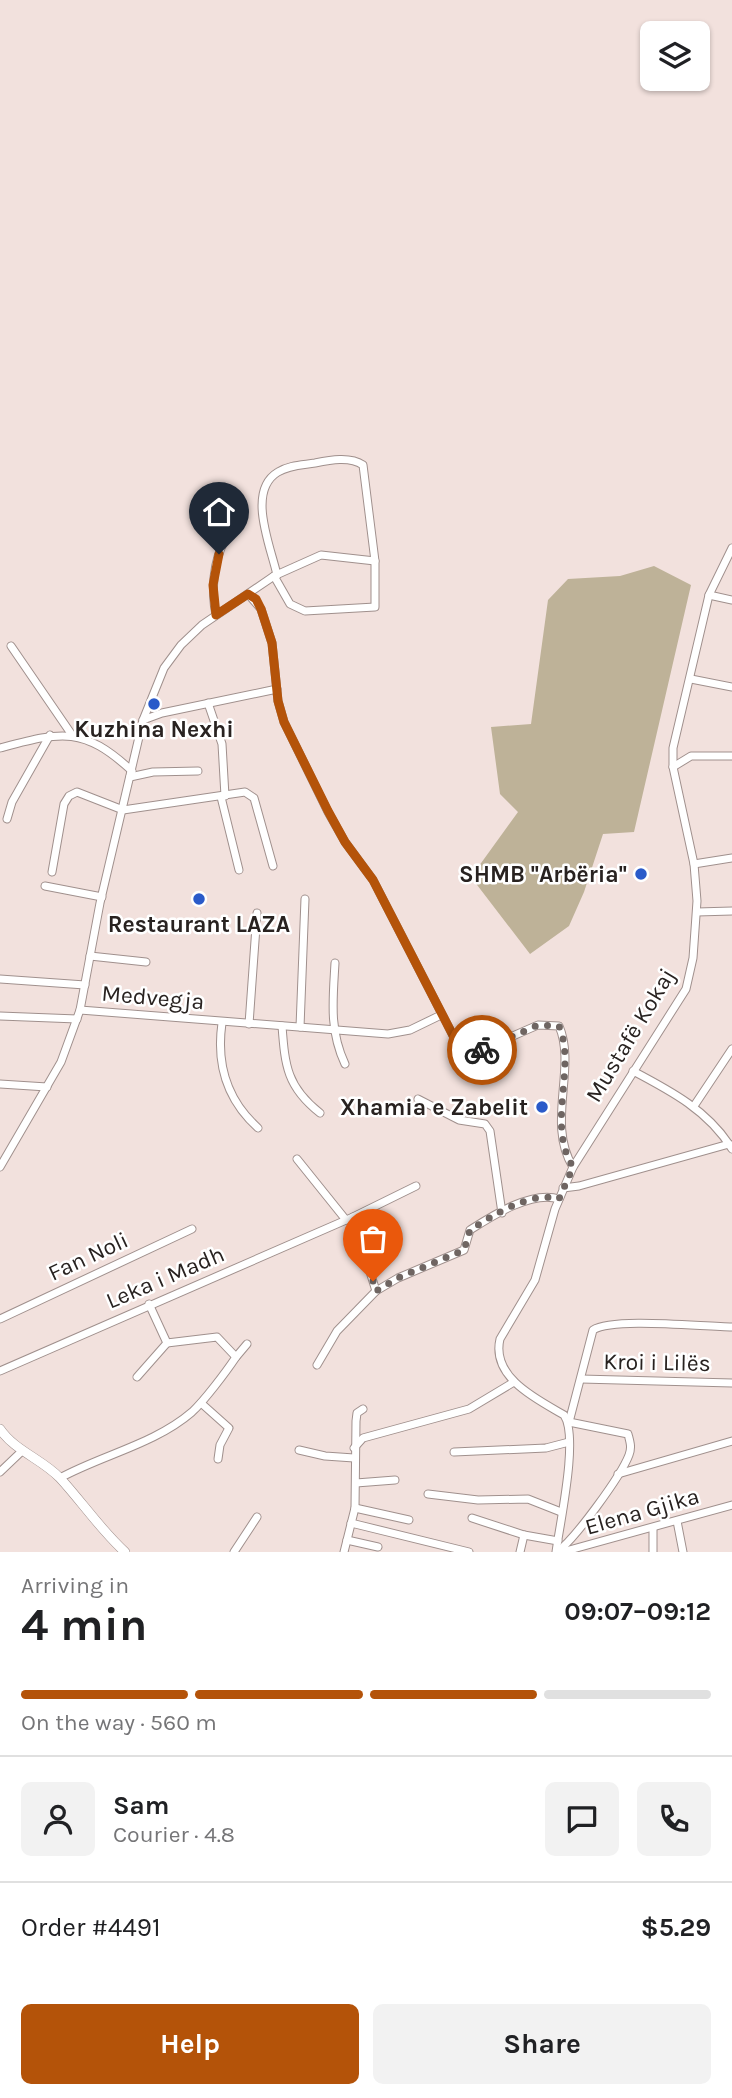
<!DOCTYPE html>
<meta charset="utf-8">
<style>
body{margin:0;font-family:Karla,sans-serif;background:#f2f2f2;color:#202124;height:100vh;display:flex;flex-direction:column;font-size:26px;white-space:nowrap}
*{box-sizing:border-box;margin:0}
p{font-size:23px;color:#757577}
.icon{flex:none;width:38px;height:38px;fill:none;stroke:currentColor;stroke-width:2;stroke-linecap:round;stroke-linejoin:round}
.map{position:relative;height:1552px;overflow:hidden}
.side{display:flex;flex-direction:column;background:#fff;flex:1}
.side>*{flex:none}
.controls{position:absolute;left:640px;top:21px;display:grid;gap:14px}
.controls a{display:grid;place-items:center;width:70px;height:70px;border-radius:10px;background:#fff;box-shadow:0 2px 5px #0004;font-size:35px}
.pin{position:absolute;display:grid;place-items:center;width:60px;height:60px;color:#fff;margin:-72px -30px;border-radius:50% 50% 50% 0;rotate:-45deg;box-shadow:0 0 7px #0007}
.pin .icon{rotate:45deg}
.courier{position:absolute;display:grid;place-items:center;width:70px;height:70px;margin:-35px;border:5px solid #b45309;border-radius:50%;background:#fff;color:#222;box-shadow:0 2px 9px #0007}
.headline em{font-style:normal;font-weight:700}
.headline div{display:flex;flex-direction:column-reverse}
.headline{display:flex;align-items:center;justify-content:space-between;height:119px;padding:0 21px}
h1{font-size:46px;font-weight:700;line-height:52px}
.bar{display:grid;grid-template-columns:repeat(4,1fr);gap:10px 7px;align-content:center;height:84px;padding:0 21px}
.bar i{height:9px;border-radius:5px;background:#e0e0e0}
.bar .active{background:#b45309}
.bar p{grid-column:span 4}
.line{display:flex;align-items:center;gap:18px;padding:0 21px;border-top:2px solid #e0e0e0}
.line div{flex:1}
.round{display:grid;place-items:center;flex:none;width:74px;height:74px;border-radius:10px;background:#f2f2f2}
.button{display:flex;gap:14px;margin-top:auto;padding:14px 21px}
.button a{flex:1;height:80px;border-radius:10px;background:#b45309;color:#fff;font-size:28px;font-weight:700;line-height:80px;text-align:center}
.button a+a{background:#f2f2f2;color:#202124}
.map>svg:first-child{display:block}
.green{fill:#beb298}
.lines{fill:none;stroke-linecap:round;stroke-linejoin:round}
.minor-casing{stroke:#a0908d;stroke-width:9}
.tertiary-casing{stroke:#a0908d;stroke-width:10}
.minor{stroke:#fff;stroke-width:7}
.tertiary{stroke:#fff;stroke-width:9}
.done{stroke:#6f6562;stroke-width:7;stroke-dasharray:0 12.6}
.route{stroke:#b45309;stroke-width:9}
.poi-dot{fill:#2a5ac9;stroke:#fff;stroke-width:2.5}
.labels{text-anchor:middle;stroke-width:5;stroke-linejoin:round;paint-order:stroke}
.poi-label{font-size:23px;font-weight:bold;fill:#282220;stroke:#fff}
.street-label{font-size:23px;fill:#282220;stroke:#fff}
</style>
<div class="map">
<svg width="732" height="1552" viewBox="0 0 732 1552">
<rect width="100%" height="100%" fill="#f2e1dd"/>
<polygon class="green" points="654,566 691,585 634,832 603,834 584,892 569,926 530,954 471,877 518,812 500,794 491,727 531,724 548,600 568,579 620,576"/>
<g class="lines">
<g class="minor-casing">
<g id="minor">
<path d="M274,576L290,604L305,611L375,607V561L363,465C350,456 330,460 315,463C303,465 289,465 278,472C246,491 271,547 277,575"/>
<path d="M248,594L261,609L272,643L278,701L284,722L328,812L345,842L373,880L461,1051L472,1054L538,1025L559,1026C577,1067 546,1124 573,1167"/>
<polyline points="709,595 732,600"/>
<path d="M216,615C211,591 213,561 225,540"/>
<polyline points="11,646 72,735"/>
<polyline points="691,679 732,687"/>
<polyline points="208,703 222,744 225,796"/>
<polyline points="143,720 162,713 277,689"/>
<path d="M0,748C61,732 82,725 132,771"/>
<polyline points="673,767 691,756 732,756"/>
<polyline points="130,777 153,772 198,771"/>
<polyline points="221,797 239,870"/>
<polyline points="7,819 12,802 50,735"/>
<polyline points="694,864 732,858"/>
<polyline points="52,872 64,804 69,796 77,792 123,810 245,792 254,798 273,866"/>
<polyline points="45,886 102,897"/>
<polyline points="697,912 732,911"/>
<polyline points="90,956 146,962"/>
<path d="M335,963C333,999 329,1030 345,1064"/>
<polyline points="0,979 85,985"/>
<polyline points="80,1010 388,1034 410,1030 441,1015"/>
<polyline points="0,1016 77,1019"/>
<path d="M222,1023C216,1065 227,1100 258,1128"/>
<polyline points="249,1024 257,913"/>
<path d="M282,1026C285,1066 287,1087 320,1113"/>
<polyline points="300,1027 305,899"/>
<path d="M633,1071C671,1091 709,1111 732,1149"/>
<polyline points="0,1084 47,1087"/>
<polyline points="418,1099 459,1120 485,1124 490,1131 502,1213"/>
<polyline points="694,1106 732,1049"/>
<polyline points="297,1159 346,1220"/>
<polyline points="0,1167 61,1062 80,1010 100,903 143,720 164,668 181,645 202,625 274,576 321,555 375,561"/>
<polyline points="563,1188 579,1186 729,1144"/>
<polyline points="353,1217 416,1186"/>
<path d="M376,1291L398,1278L464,1250L470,1230C492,1216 532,1190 559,1199"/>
<polyline points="0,1319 192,1229"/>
<polyline points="236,1357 247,1344"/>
<polyline points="0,1371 353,1217 376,1291 337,1331 317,1365"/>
<polyline points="137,1377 167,1343 149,1304"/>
<polyline points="581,1379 732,1383"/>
<polyline points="201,1403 229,1428 220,1445 218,1459"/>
<polyline points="354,1448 363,1438 469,1409 514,1382"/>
<polyline points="299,1450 325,1456 354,1458"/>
<polyline points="454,1452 546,1448 569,1442"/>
<polyline points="0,1472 22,1451"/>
<polyline points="618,1474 732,1441"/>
<path d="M60,1478C102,1455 155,1444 192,1412C204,1401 226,1372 236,1357L217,1337L167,1343"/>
<polyline points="356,1483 395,1480"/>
<polyline points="428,1494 478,1500 528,1499 561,1512"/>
<polyline points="355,1508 409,1520"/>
<polyline points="472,1518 524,1535 558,1541"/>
<polyline points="677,1521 683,1552"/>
<polyline points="351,1523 469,1552"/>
<polyline points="347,1540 378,1547"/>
<polyline points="234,1552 257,1517"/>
<polyline points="344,1552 355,1508 356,1421 357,1413 363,1409"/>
<polyline points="520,1552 524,1535"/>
<path d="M556,1552C560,1522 579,1437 564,1415C536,1399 491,1377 500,1339L535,1280L555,1209L573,1167L686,989L693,958L697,901L694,864L673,767V748L709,595L732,548"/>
<path d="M557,1552C575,1539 621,1476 629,1455C632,1447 630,1442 628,1434L569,1422L593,1330C614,1317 703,1327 732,1327"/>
<polyline points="562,1552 732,1505"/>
<polyline points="653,1552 653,1528"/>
</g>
</g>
<g class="tertiary-casing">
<path id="tertiary" d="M0,1429C15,1451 42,1459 60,1478C82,1502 100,1529 125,1552"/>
</g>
<use href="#minor" class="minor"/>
<use href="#tertiary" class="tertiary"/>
</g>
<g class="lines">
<path class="done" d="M373,1281L376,1291L398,1278L464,1250L470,1230C492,1216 532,1190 559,1199L573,1167C546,1124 577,1068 559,1026L538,1025L482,1050"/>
<polyline class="route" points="219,554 213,585 216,615 248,594 256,599 261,609 272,643 278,701 284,722 328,811 345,842 373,880 461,1051 466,1055 482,1050"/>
</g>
<g class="poi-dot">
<circle cx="154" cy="704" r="7"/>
<circle cx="641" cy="874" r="7"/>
<circle cx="199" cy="899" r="7"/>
<circle cx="542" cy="1107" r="7"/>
</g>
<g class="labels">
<g class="poi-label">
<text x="154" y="737">Kuzhina Nexhi</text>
<text x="627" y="882" text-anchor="end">SHMB ''Arbëria''</text>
<text x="199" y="932">Restaurant LAZA</text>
<text x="528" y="1115" text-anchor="end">Xhamia e Zabelit</text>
</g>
<g class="street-label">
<text transform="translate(153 997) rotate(5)" y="8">Medvegja</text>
<text transform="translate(630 1035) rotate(-59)" y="8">Mustafë Kokaj</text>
<text transform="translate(88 1256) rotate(-25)" y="8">Fan Noli</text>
<text transform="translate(165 1277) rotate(-23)" y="8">Leka i Madh</text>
<text transform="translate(657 1362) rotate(1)" y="8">Kroi i Lilës</text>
<text transform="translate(642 1511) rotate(-16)" y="8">Elena Gjika</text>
</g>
</g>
</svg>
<div class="controls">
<a><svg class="icon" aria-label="layers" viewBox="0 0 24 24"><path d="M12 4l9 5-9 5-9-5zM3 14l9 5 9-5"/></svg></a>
</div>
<div class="pin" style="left:373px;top:1281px;background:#ea580c"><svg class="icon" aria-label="bag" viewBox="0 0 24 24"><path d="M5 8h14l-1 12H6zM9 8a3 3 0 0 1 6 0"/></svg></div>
<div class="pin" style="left:219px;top:554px;background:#1f2937"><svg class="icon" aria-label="home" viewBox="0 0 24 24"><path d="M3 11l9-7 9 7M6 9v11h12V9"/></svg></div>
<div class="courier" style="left:482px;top:1050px"><svg class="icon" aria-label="bike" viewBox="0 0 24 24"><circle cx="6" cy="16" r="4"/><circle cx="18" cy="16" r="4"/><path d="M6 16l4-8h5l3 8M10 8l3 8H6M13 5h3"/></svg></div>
</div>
<section class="side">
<div class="headline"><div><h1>4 min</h1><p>Arriving in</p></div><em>09:07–09:12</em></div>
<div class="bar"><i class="active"></i><i class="active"></i><i class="active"></i><i></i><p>On the way · 560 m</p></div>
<div class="line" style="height:126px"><a class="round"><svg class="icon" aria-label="person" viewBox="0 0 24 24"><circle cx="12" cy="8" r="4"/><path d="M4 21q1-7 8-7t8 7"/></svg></a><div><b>Sam</b><p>Courier · 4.8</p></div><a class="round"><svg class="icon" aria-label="chat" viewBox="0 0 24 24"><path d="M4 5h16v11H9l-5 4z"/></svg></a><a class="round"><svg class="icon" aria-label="phone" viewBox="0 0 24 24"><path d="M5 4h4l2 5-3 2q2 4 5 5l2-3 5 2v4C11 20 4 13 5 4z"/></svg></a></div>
<div class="line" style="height:91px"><div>Order #4491</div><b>$5.29</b></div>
<div class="button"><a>Help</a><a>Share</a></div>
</section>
